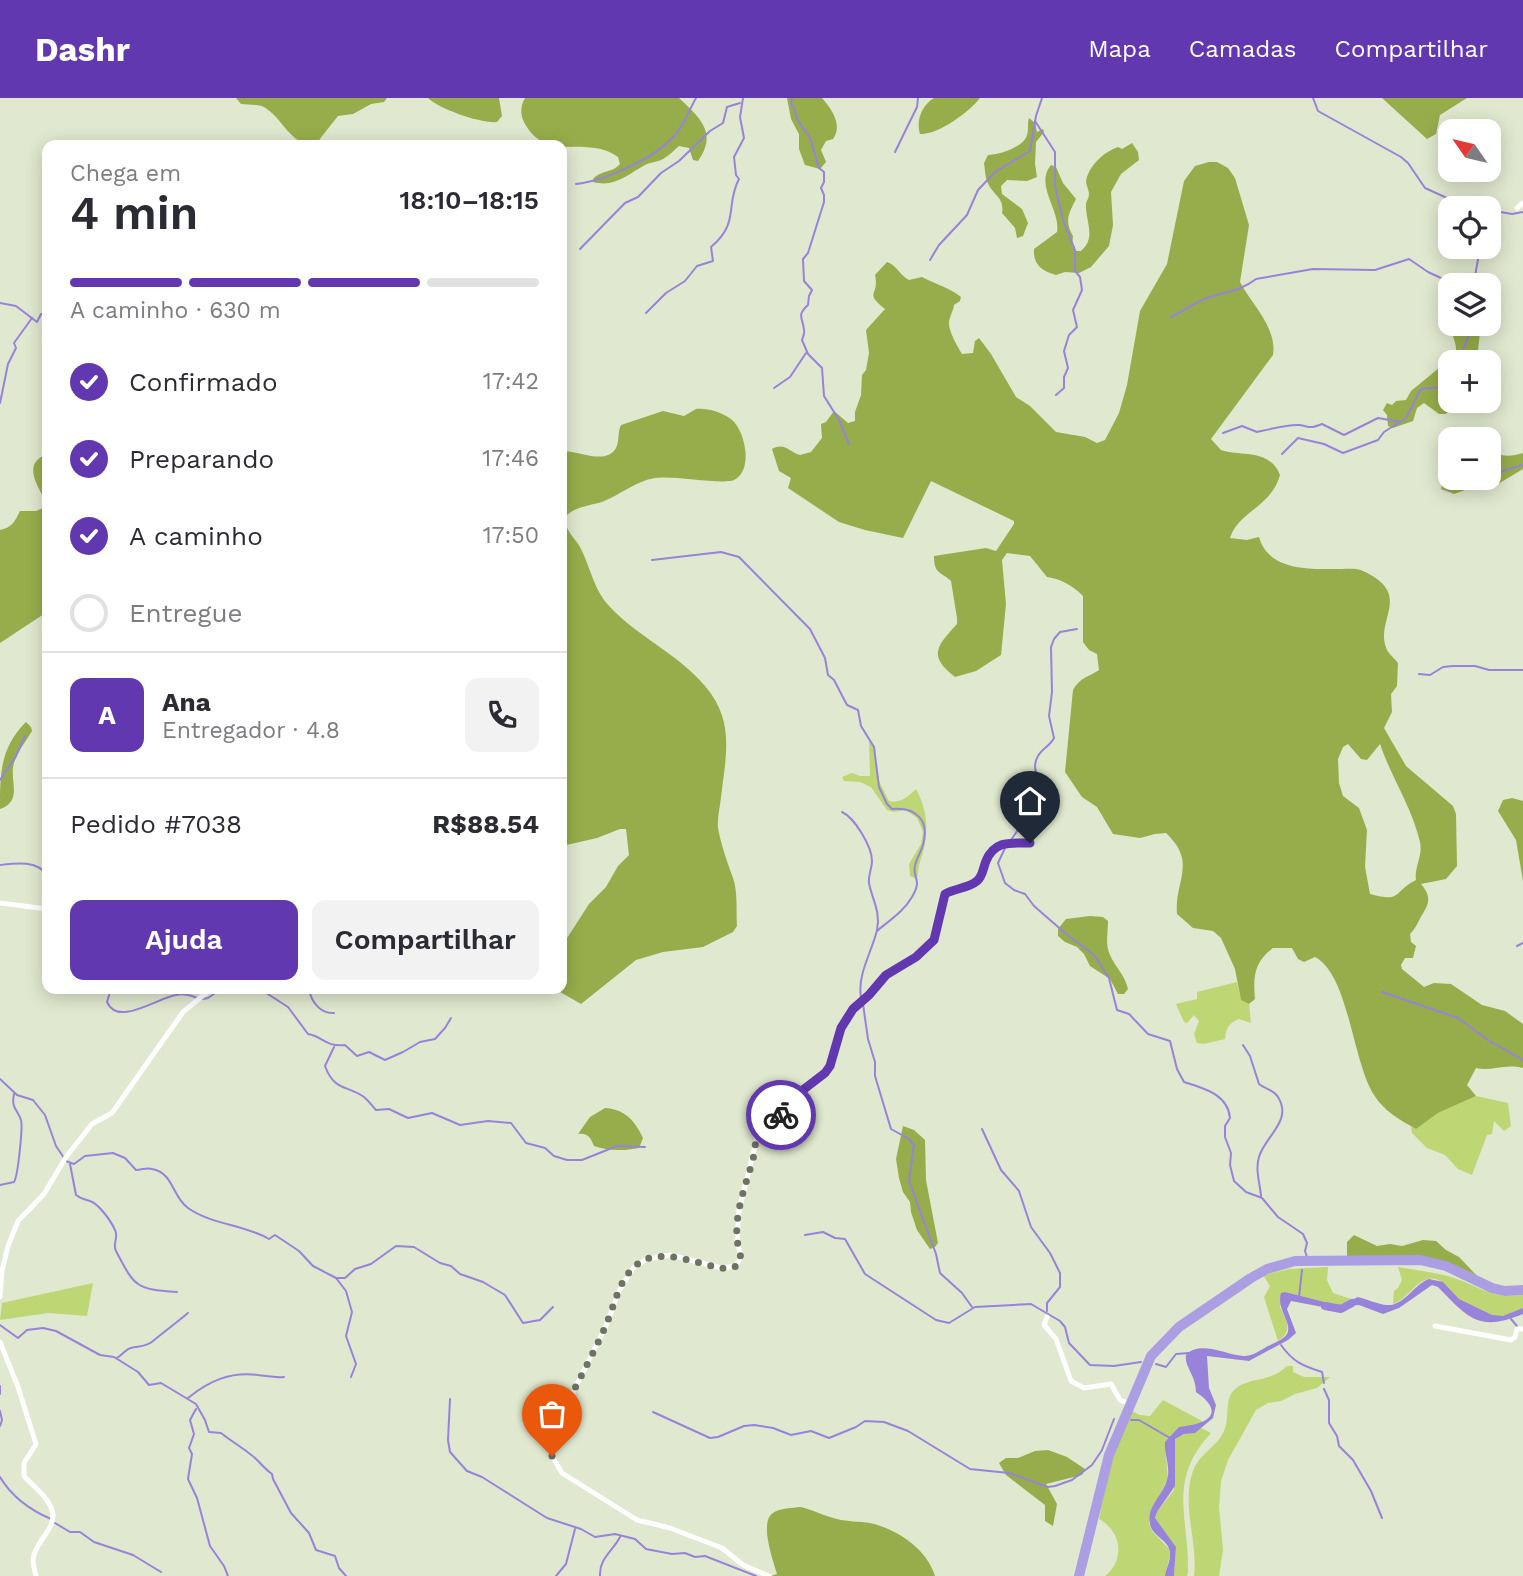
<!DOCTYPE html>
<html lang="pt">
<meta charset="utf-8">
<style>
body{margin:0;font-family:"Work Sans",sans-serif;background:#f2f2f3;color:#2b2b33;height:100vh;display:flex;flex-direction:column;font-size:26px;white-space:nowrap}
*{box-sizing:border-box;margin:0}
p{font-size:23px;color:#7c7c81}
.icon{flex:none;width:38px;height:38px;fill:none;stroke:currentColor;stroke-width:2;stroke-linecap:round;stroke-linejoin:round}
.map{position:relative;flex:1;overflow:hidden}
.details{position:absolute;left:42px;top:42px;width:525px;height:854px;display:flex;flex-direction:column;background:#fff;border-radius:14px;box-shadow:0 4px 18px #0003}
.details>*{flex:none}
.needle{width:46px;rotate:304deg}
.fabs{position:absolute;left:1438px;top:21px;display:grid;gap:14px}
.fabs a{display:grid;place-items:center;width:63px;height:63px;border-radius:14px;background:#fff;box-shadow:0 4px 18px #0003;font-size:35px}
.pin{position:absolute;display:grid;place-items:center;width:60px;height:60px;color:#fff;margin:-72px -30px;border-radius:50% 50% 50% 0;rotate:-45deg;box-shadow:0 0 7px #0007}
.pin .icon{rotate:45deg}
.courier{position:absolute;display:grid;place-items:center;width:70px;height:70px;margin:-35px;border:5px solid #6138b0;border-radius:50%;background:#fff;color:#222;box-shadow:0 2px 9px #0007}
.head em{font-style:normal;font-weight:600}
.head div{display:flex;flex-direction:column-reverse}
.head{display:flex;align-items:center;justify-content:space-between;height:119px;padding:0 28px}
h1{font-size:46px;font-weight:600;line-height:52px}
.bar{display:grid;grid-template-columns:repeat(4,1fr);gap:10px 7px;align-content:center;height:84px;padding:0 28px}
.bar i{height:9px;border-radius:5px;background:#e1e1e2}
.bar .selected{background:#6138b0}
.bar p{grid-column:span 4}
.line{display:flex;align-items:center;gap:18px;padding:0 28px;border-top:2px solid #e1e1e2}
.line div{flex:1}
.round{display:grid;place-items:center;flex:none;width:74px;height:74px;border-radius:14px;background:#f2f2f3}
ol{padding:0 28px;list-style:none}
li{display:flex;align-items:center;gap:21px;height:77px}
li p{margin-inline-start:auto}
li .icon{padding:7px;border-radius:50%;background:#6138b0;color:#fff;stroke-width:4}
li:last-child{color:#7c7c81}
li i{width:38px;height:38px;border:4px solid #e1e1e2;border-radius:50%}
.primary-button{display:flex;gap:14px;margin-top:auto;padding:14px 28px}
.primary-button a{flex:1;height:80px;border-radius:14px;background:#6138b0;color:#fff;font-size:28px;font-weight:600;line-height:80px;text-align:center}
.primary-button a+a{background:#f2f2f3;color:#2b2b33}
header{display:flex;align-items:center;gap:42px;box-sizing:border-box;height:98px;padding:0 35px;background:#6138b0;color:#fff}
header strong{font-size:33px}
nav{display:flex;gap:38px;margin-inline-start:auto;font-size:24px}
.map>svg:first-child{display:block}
.green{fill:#bfd675}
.forest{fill:#97ad4b;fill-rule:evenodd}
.water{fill:#9883da}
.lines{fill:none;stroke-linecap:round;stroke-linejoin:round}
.stream{stroke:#9883da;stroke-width:2}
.river{stroke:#9883da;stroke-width:8}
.street{stroke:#fff;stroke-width:5}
.highway{stroke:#ac9ee3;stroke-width:10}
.done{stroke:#6e7263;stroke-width:7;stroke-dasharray:0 12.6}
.route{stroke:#6138b0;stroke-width:9}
</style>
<header>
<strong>Dashr</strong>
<nav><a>Mapa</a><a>Camadas</a><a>Compartilhar</a></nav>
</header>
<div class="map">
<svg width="1523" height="1478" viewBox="0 0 1523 1478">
<rect width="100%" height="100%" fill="#e0e8cf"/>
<g class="green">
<path d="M869,640L874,649L879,683L889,703C900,706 909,698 916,691C929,715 929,738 920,764C918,769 918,775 917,781L910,778L909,766L921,746L923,733L917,720L906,712L894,714L887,712L871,689L860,684L844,683L842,679L852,675L860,678H870Z"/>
<path d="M1237,884L1241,902L1249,906L1251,925L1239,921C1229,925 1226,929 1225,941L1204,946L1197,945L1194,936L1199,923L1194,917L1187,925L1184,924L1176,906L1197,901V894Z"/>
<polygon points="1476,998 1508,1005 1511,1028 1504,1033 1494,1023 1492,1036 1487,1037 1472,1077 1458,1071 1445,1057 1427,1050 1412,1035 1411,1028 1416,1031 1438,1015"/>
<path d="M1328,1169L1327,1182L1333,1195L1351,1201L1341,1207L1333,1206L1285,1194L1280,1209C1287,1223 1293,1234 1278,1243L1264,1199L1270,1188L1263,1177L1289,1171Z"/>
<path d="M1398,1169C1414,1172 1432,1174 1448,1178C1476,1186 1489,1201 1523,1197V1210C1517,1213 1510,1217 1503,1218C1490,1220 1468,1209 1458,1201C1448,1193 1442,1178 1428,1181C1415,1184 1406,1202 1393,1206L1394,1193L1398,1190L1402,1182Z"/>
<polygon points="93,1185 87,1218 48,1215 0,1222 2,1205"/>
<path d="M1287,1268H1293V1274L1304,1279H1330L1317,1290L1295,1296L1281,1303L1268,1305L1256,1312L1228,1362L1221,1383L1219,1409L1223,1452L1219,1478H1194C1198,1444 1182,1409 1192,1376C1198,1355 1217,1350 1224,1333C1230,1321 1224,1302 1234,1292C1247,1279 1271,1285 1287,1268Z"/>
<path d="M1163,1302L1202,1323L1199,1327L1165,1344V1347L1168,1381L1150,1415L1149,1425L1152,1433L1169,1451L1170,1457L1165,1478H1105C1126,1461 1121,1433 1099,1421L1110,1365L1129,1312L1140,1317L1150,1318Z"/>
<path d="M1201,1330L1211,1335C1167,1382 1189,1419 1188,1474L1187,1478H1174L1176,1449L1155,1421L1157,1414L1174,1392V1343L1177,1339Z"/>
</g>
<g class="forest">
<path d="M236,0H387L384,4L371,6L353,16L338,18L319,42L308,47C287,40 282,20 264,9C257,6 248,7 241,6Z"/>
<path d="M428,0H499L502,18L497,24C482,26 439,11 428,0Z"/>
<path d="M525,0H679C700,20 718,35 698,63L693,62L689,50L679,48C674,52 668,59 661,62C656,64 651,64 645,67C628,76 615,90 593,84V81C600,72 613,75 620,66L618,59C587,36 548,66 525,26C520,17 520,9 525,0Z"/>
<path d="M787,0H822C832,11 843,28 833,41L826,43L821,52L826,64L820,71L805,67L799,51V36L791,21Z"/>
<path d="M934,0H980C969,14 938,37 920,36C916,23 921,8 934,0Z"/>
<polygon points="1382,0 1467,0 1440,17 1436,36 1427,41"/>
<path d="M1029,20L1035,25L1037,34L1043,31L1044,34L1036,44L1035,66L1037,79L1027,83L1007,82L1001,88L1002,96L1022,111L1028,125L1023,138L1017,140L1015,130L1002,115C1005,99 992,97 987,83C985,78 985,71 984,65L988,57C999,57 1024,49 1027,37C1029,31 1027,26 1029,20Z"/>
<path d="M1132,45L1138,54L1139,62L1121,76L1111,94L1113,127L1109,148L1091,169L1079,175L1065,174L1056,177C1042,173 1033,167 1034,151L1057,134C1061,112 1034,87 1051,67L1056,69L1063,85L1076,101C1069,115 1064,123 1073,138L1072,147L1076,153H1081C1097,140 1085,122 1086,106C1087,101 1089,101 1089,95C1089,94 1086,85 1086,84C1088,68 1104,54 1118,49L1122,51Z"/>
<path d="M1209,64H1217L1228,70L1235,80L1249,127L1240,184C1252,207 1277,229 1273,257L1211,341L1221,352C1242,359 1269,350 1280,377C1272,408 1238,414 1230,440L1247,442L1259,439C1269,474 1311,471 1342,471C1349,471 1357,470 1363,473C1415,497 1373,522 1387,552C1389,556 1395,561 1398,565L1397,588L1391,596L1392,614L1384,630L1406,668L1453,708L1456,716L1457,768L1446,781L1421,786C1431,798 1430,804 1422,817C1418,824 1416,830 1410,836L1411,844L1416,848L1413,860H1405L1401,867L1402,871L1424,889L1434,885L1451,886L1482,907L1505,913L1523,926V970C1504,965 1491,974 1476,970L1467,987L1476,998L1438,1015L1416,1031C1400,1022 1384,1013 1374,997C1352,962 1349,877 1315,859L1304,864L1298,861L1292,850H1273C1254,864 1253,879 1255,901L1249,906L1241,902L1235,871L1221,840L1213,833L1193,830L1177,816C1174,783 1198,765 1166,735L1155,736L1140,740L1113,736L1097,709L1082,699L1065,674L1073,592C1080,579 1089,579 1099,572L1097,556L1089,552L1083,544V498C1072,487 1061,481 1047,479L1030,458L1007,455L1002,462L1006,506L1001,557L976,573L955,579C928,558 936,549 957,526V520L951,483C940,473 934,476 934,458L986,450L996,453L1014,426V423L931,383L903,440L865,432L839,424L788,390L791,380L779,373L772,351C785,344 789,354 800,357L811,354L822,340L821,326L826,324L834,313L848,325L855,323V314L861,297L862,277L866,272L869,255L866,232L885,211C863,194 880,198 875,177L887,164C897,167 899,177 909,182L922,179C935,186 950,190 961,199L960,203L954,207C953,214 950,217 949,224C948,232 957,248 962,256L973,255L975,243L979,240L991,256L1016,299L1030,308L1056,334L1085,339L1097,345L1105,342L1119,315L1127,287L1140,213L1167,166L1184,83L1195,68ZM1348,646L1361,661L1367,662L1380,646C1391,679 1412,709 1420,744C1423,758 1414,769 1416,782C1392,794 1403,805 1370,796L1365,769L1367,732L1359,710L1343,698L1339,685L1338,661L1343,649Z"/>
<path d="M1451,213V226H1481L1478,252L1480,264H1451V303H1458L1446,316H1439L1424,305L1417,310L1413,323L1393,330L1388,328L1387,317L1383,312L1387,305L1392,307L1396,303L1406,302L1411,293L1456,256C1458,241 1445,228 1451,213Z"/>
<path d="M696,311C708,310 721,314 731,321C745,332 754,372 734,382C722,387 673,377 655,380C636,383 620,397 602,404C592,407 568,410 565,421C563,429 576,442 580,449C589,466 593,487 604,502C630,535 678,555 705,588C735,623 726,657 721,699C720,709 717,721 718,730C721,747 727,763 733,780C738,794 736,813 737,828L733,834L703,849L663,854L636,862L581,906L555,891H562V848L589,806L606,789L618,768L629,757L626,731H620L597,740L562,748V353C577,352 606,368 616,350C620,342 617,335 621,327L663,313L684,318Z"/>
<path d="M1489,348C1499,360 1509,359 1523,355V371L1498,386L1488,383H1475L1468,391L1454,396L1441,391L1444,380L1451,377V380H1489Z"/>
<path d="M47,356V514L0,545V432C13,429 15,423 20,413H36L45,409L47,406C38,388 21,366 47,356Z"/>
<path d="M26,624L31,629L32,633C26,643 19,652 15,662C7,680 25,702 0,711C0,676 0,650 26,624Z"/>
<polygon points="1512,700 1523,703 1523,783 1516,742 1498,713 1503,702"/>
<path d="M1090,818L1103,819L1108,823C1108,834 1105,847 1110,857C1115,869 1125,877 1128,891L1124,896H1118L1110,881L1090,868L1084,856L1077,849L1065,844L1058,838V831L1066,821Z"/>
<path d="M605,1010C625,1011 635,1023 643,1040L639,1050C625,1053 607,1053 594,1048C590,1039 588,1035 578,1036L590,1019Z"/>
<polygon points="903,1028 914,1032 925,1042 926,1082 938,1145 935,1149 930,1151 917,1132 911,1114 910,1104 903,1094 899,1080 896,1061"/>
<polygon points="1354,1137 1377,1148 1390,1146 1402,1148 1423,1142 1436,1143 1446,1152 1459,1159 1479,1180 1441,1170 1400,1163 1347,1163 1347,1144"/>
<polygon points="1048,1352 1067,1359 1085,1371 1082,1377 1046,1386 1057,1406 1053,1428 1045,1423 1045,1407 1006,1377 999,1365 1006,1360 1018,1360 1035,1353"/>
<path d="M801,1409C813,1412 824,1418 837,1421C848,1424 859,1423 870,1425C897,1431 927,1451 935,1478H771L777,1476C773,1462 759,1424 773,1415C780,1410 792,1410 801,1409Z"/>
</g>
<path class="water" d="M1429,1181L1443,1184L1459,1201L1492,1217L1503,1218L1523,1210V1216C1479,1234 1469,1221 1438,1189L1432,1187L1399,1210L1383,1216L1359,1207L1328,1210L1291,1203L1287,1211L1296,1235L1288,1242L1249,1263L1207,1258L1209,1290L1216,1307L1213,1320L1195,1335L1184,1336L1175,1341V1388L1157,1414L1155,1420L1176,1449L1174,1478H1165C1166,1471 1170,1464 1170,1457C1171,1442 1152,1439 1150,1426C1146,1409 1163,1397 1167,1382C1171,1370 1164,1356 1165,1344L1179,1329C1189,1328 1221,1324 1209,1306C1206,1301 1200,1297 1196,1294C1196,1277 1184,1269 1186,1257C1200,1242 1226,1257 1243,1258C1251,1259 1261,1252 1268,1248C1274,1245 1283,1242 1287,1236C1293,1225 1276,1212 1281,1195L1285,1194L1333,1206L1341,1207L1358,1199C1367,1201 1377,1206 1386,1207C1404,1209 1414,1186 1429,1181Z"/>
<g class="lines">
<g class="stream">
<path d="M792,0L791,6L794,10L797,21L810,40L819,70L824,74V84L821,90L824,97V104L808,155L803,161L804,183L812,192L809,198L808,207C796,218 803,219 804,232C805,235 803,239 802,242L808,256L822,270L824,298L839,322L849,346"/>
<polyline points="1313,0 1318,13 1401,59 1408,65 1425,90 1447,100 1460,110"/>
<polyline points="1035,23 1055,54 1055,88 1063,122 1075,152 1075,173 1080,179 1082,192 1073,212 1077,229 1069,237 1064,253 1068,270 1064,279 1064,290 1056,297"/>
<polyline points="895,54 917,9 918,0"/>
<path d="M576,86C605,83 655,60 674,38C684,28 689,12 696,0"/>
<polyline points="1489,112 1512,116 1523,114"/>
<polyline points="580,151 625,105 638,99 661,75 679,63 710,33 723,25 727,9 740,5"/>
<polyline points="930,162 939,147 967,117 978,92 995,74 1030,53 1036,18 1042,0"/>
<polyline points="1462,187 1475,178 1479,156 1477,149"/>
<polyline points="0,205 16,208 37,224 41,216 47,218"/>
<path d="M646,215L666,195L685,183L697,168L713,163L711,149C740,125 725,107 739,81L736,77L734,59L744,40L740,19L743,0"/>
<path d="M1171,219C1183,213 1194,205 1207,200C1224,194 1241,193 1256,181L1313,171L1375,172L1409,161L1428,174L1456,187"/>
<polyline points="1457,264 1468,239 1465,226"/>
<polyline points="774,290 790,279 806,255"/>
<polyline points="0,305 8,266 16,250 14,245 32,220"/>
<path d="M1223,335L1242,328L1257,334C1266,332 1290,326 1299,327C1312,329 1309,331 1322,326L1344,337L1378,320L1401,324"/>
<polyline points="1282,356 1298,340 1324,346 1343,355 1378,342 1384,334 1406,320 1421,291 1441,289 1451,275"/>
<polyline points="1489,377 1523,367"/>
<polyline points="1449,392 1484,380"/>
<path d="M652,462L721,454L739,459L810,531L825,560L828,577L834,582L847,607L858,612L861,628L874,649L879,689L887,706L892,711C916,709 930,722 923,747C921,754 916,761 915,768C912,781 923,780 912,799C904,813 890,822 877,833"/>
<polyline points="1419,576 1430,577 1443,569 1453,568 1475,568 1489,572 1523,572"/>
<polyline points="0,682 15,660 25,638"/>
<path d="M842,714C855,720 872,749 872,763C872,771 868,777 869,785C872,801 881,814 877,832C872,854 857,876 861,900"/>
<path d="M1011,742L1024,723L1035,719L1044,697C1041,684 1030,671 1038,658C1042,651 1050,648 1054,640L1049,618L1052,594L1051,549L1054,541L1060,534L1077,531"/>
<path d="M1006,748L998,765L1005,785L1014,792L1025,796L1034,808L1065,835L1094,857L1109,880L1117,912L1129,916L1148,936L1170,943L1177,971L1184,984C1203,990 1228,996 1230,1020L1225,1028V1039L1231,1055L1230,1067L1234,1083L1246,1094L1262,1100L1278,1119L1303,1136L1307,1145L1305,1153L1307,1159"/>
<path d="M0,767C16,765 37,762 47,777"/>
<polyline points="1517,848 1523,845"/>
<path d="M111,891L107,904C118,929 157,900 176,897C184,895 190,897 197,900"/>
<path d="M260,891L288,909L308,936C324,939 325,949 345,947L357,958L369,954L385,962L403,954L420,944L435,941L445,930L451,920"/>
<path d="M309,891C311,903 320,916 334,915"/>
<polyline points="1382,894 1458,920 1488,942 1523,962"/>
<polyline points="202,901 208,900 221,891"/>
<polyline points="863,906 868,941 875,964 875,978 891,1031 909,1041 914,1047 909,1083 936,1156 940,1175 962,1195 972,1209"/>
<path d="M1243,947L1250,958L1259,986C1265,991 1274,992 1278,999C1293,1023 1265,1038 1259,1059C1255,1072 1260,1085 1261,1098"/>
<path d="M334,949L325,968C334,993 347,987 364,999C369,1003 372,1008 376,1012L389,1011L408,1020L432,1015L460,1027L488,1023L511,1025L526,1045L545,1050L554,1058L567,1062H582L617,1048L645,1049"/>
<polyline points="0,981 17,997 33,1002 45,1017 56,1048 64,1060"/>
<polyline points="982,1031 1001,1072 1019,1093 1031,1129 1050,1155 1060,1175 1060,1189 1047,1205 1047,1213"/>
<path d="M66,1063L74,1066L85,1058L113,1055L125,1060L136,1072C142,1072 147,1069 152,1071C174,1075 172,1099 188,1110C212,1127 244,1126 269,1141L275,1137L299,1153L313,1168L336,1180L346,1193L352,1214L346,1238L356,1266L351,1279"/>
<path d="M70,1066L76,1097C81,1101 84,1101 90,1103C99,1106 111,1123 115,1132C119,1139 112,1146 116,1153C135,1189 135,1191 177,1194"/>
<path d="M0,1087L14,1084C18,1078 23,1028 21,1022C17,1010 11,1011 14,996"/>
<polyline points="805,1137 823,1134 835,1140 845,1141 865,1176 936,1222 949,1225 975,1209 1031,1206 1060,1223 1065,1229 1069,1245 1090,1267 1114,1268 1141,1264"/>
<polyline points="337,1180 345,1180 355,1171 371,1166 396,1148 414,1149 440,1165 451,1168 460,1176 483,1184 505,1197 523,1225 540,1222 553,1209"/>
<polyline points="1299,1199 1302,1172"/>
<polyline points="1511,1221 1517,1228"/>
<path d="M0,1227L18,1240L27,1232L43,1230L56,1233L100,1257L114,1259L138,1274L149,1287L161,1285L196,1306L205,1322L209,1334L221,1335C231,1343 240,1348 250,1356C259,1362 263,1370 272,1376L273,1381L291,1415L309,1435L316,1452L335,1458L339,1470L346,1478"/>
<path d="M1281,1247C1293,1264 1303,1268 1322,1274L1324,1285"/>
<path d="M117,1260C122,1257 126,1251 131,1250C140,1248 146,1249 153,1243C164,1234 176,1225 188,1215"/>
<polyline points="1156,1266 1166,1269 1176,1256 1189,1255"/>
<polyline points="0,1288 0,1296"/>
<polyline points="1324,1291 1329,1302 1329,1325 1337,1338 1339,1348 1353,1362 1371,1393 1382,1420"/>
<path d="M188,1300C209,1283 231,1273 258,1277C268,1278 274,1280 284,1279"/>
<polyline points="450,1301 448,1342 450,1354 467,1373 482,1379 547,1420 581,1431 595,1439 615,1436 635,1441 646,1451 672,1456 685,1455 695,1459 705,1458 756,1478"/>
<polyline points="196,1311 190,1322 194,1336 189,1350 192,1356 188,1381 197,1400 210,1448 224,1468 228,1478"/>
<polyline points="0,1313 2,1322 0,1328"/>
<polyline points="653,1314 710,1340 718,1339 744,1328 754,1327 773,1330 791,1337 811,1333 829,1340 856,1329 865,1323 884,1324 908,1333 970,1371 1009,1375 1048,1389 1055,1388 1072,1382 1092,1367 1102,1352 1114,1321"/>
<polyline points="1131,1322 1139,1322 1170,1340"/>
<path d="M0,1379C12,1399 30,1412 51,1421"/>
<polyline points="55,1425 70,1434 80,1434 94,1444 133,1457 161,1474"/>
<polyline points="556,1478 566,1466 575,1431"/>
<path d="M600,1478C599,1460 613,1453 620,1439"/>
</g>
<polyline class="river" points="1325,1208 1341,1211 1352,1205"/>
<g class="street">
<polyline points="1517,110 1523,105"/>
<polyline points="0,805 47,811"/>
<polyline points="0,1199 2,1173 8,1148 18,1123 44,1096 66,1059 92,1026 112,1015 183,914 211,891"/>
<polyline points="1047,1219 1044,1227 1056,1241 1071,1283 1084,1290 1111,1286 1120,1302 1130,1306"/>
<polyline points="1435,1228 1511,1242 1515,1239 1517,1231 1523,1231"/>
<path d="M0,1244L18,1289L36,1346L24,1365V1378C33,1388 48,1399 52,1412C58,1430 34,1444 33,1462C33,1467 35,1473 36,1478"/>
<path d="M769,1478L743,1467L722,1450L670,1430L637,1422L562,1375L552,1358L549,1342L606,1228L619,1193L633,1170L647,1161L670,1157L722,1170L736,1168L741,1158L737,1143L739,1112L758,1036L765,1026L780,1017L801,992L825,975L830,968L841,930L853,911L869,897L886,877L916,859L932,844L937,835L945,796C955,790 967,791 977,783C983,777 983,770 986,763C995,742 1011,745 1030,745"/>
</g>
<polyline class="highway" points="1079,1478 1109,1357 1151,1258 1179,1229 1251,1180 1267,1171 1295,1163 1420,1162 1446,1168 1492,1190 1505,1193 1523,1192"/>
</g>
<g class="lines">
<path class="done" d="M552,1358L549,1342C567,1303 589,1266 606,1227C614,1209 618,1185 633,1170C664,1138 723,1184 738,1166C744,1158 737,1149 737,1140C735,1111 747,1085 754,1057C756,1049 754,1040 760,1032C765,1025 774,1022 781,1017"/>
<path class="route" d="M781,1017L795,998L825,975L830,968L841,930L853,911L869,897L886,877L916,859L934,842L945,796C955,790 967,791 977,783C983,778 983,770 986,763C995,742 1011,745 1030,745"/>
</g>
</svg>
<div class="fabs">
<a><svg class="needle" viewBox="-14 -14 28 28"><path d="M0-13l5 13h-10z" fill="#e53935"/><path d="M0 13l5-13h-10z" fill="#7c7c81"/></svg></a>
<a><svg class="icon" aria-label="locate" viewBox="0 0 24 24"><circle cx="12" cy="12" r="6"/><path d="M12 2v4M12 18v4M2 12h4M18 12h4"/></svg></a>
<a><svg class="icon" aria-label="layers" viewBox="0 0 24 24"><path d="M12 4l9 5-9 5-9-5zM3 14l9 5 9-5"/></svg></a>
<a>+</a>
<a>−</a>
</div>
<div class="pin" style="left:552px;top:1358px;background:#ea580c"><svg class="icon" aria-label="bag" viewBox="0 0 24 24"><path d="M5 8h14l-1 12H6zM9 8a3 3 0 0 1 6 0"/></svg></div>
<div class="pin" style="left:1030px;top:745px;background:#1f2937"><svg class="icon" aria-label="home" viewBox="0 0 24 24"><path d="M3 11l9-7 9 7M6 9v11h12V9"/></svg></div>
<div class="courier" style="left:781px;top:1017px"><svg class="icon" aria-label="bike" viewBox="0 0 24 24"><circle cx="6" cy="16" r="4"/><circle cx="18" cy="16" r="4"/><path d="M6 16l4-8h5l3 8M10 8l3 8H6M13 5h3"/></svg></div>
<section class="details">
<div class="head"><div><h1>4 min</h1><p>Chega em</p></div><em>18:10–18:15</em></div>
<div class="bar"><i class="selected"></i><i class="selected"></i><i class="selected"></i><i></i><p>A caminho · 630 m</p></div>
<ol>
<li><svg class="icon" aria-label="check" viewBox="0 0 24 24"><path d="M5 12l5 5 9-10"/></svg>Confirmado<p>17:42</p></li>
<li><svg class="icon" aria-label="check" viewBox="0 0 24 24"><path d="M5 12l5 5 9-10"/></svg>Preparando<p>17:46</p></li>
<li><svg class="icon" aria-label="check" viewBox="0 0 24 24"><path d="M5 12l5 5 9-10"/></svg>A caminho<p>17:50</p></li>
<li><i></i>Entregue</li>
</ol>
<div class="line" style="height:126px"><b class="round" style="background:#6138b0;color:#fff">A</b><div><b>Ana</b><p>Entregador · 4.8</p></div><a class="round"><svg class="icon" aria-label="phone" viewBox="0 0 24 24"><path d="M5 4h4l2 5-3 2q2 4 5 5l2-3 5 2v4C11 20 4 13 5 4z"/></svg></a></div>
<div class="line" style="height:91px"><div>Pedido #7038</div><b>R$88.54</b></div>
<div class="primary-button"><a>Ajuda</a><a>Compartilhar</a></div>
</section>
</div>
